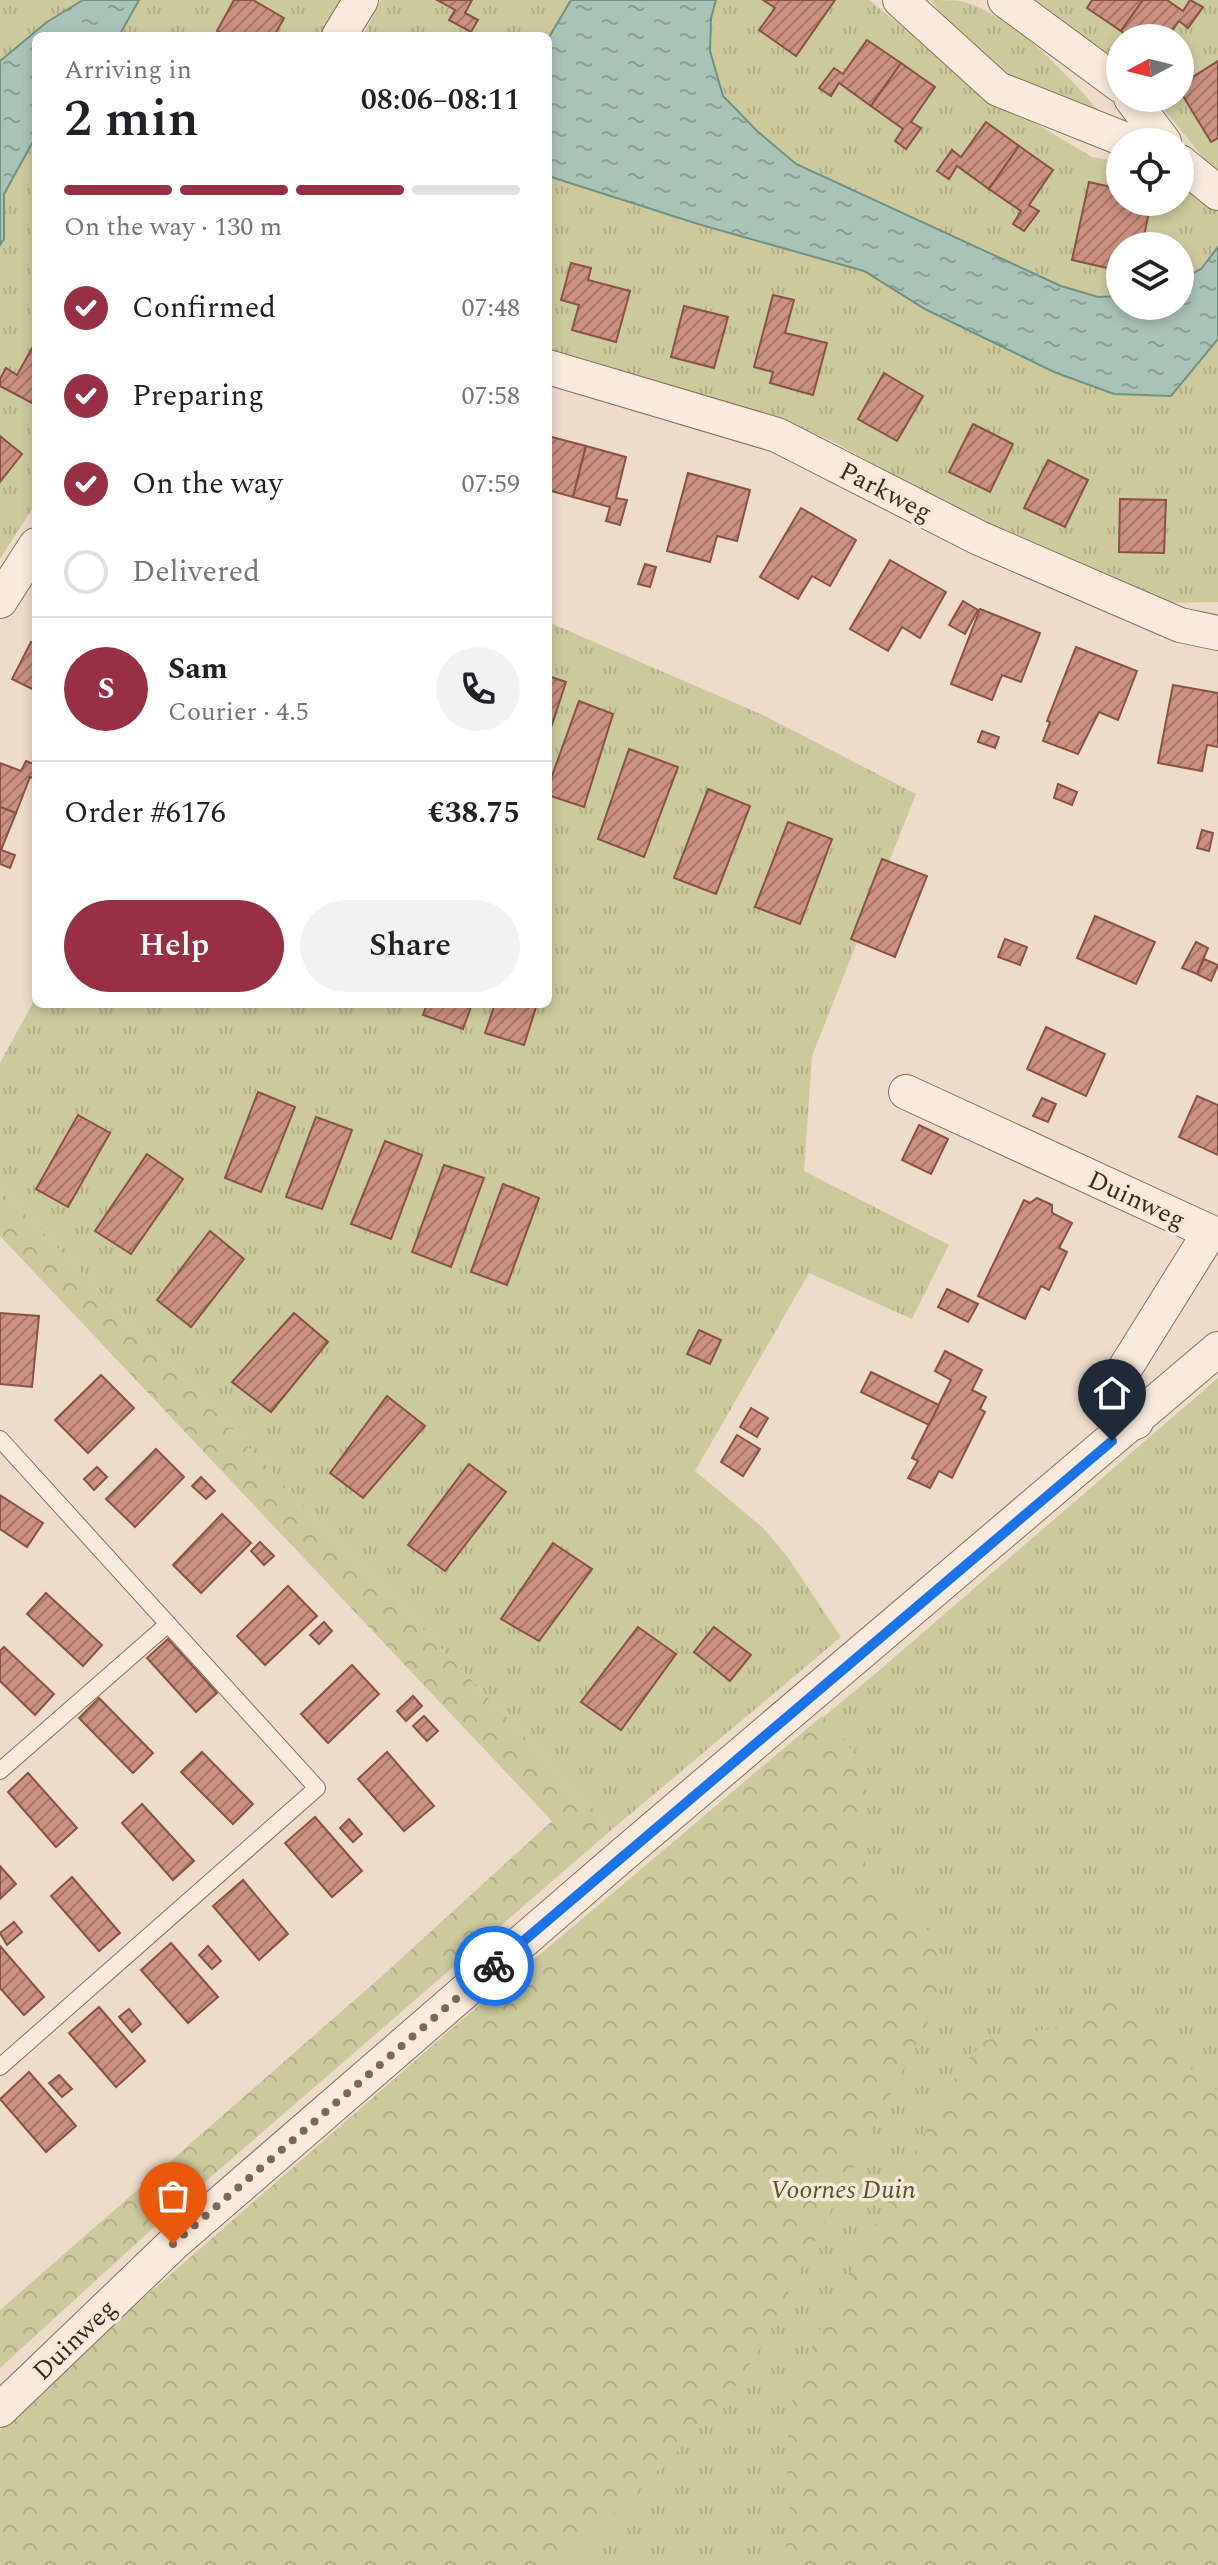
<!DOCTYPE html>
<meta charset="utf-8">
<style>
body{margin:0;font-family:Spectral,serif;background:#f2f2f2;color:#202124;height:100vh;display:flex;flex-direction:column;font-size:30px;white-space:nowrap}
*{box-sizing:border-box;margin:0}
p{font-size:26px;color:#757577}
.icon{flex:none;width:44px;height:44px;fill:none;stroke:currentColor;stroke-width:2;stroke-linecap:round;stroke-linejoin:round}
.map{position:relative;flex:1;overflow:hidden}
.details{position:absolute;left:32px;top:32px;width:520px;height:976px;display:flex;flex-direction:column;background:#fff;border-radius:12px;box-shadow:0 4px 12px #0003}
.details>*{flex:none}
.needle{width:52px;rotate:263deg}
.tools{position:absolute;left:1106px;top:24px;display:grid;gap:16px}
.tools a{display:grid;place-items:center;width:88px;height:88px;border-radius:50%;background:#fff;box-shadow:0 4px 12px #0003;font-size:40px}
.pin{position:absolute;display:grid;place-items:center;width:68px;height:68px;color:#fff;margin:-82px -34px;border-radius:50% 50% 50% 0;rotate:-45deg;box-shadow:0 0 8px #0007}
.pin .icon{rotate:45deg}
.courier{position:absolute;display:grid;place-items:center;width:80px;height:80px;margin:-40px;border:6px solid #1a73e8;border-radius:50%;background:#fff;color:#222;box-shadow:0 2px 10px #0007}
.overview em{font-style:normal;font-weight:600}
.overview div{display:flex;flex-direction:column-reverse}
.overview{display:flex;align-items:center;justify-content:space-between;height:136px;padding:0 32px}
h1{font-size:52px;font-weight:600;line-height:60px}
.bar{display:grid;grid-template-columns:repeat(4,1fr);gap:12px 8px;align-content:center;height:96px;padding:0 32px}
.bar i{height:10px;border-radius:6px;background:#e0e0e0}
.bar .selected{background:#983045}
.bar p{grid-column:span 4}
.line{display:flex;align-items:center;gap:20px;padding:0 32px;border-top:2px solid #e0e0e0}
.line div{flex:1}
.round{display:grid;place-items:center;flex:none;width:84px;height:84px;border-radius:42px;background:#f2f2f2}
ol{padding:0 32px;list-style:none}
li{display:flex;align-items:center;gap:24px;height:88px}
li p{margin-inline-start:auto}
li .icon{padding:8px;border-radius:50%;background:#983045;color:#fff;stroke-width:4}
li:last-child{color:#757577}
li i{width:44px;height:44px;border:4px solid #e0e0e0;border-radius:50%}
.primary-button{display:flex;gap:16px;margin-top:auto;padding:16px 32px}
.primary-button a{flex:1;height:92px;border-radius:48px;background:#983045;color:#fff;font-size:32px;font-weight:600;line-height:92px;text-align:center}
.primary-button a+a{background:#f2f2f2;color:#202124}
.map>svg:first-child{display:block}
.grass{fill:url(#grass-tufts)}
.forest{fill:url(#forest-crowns)}
.water{fill:url(#water-ripples);stroke:#719183;stroke-width:2}
.building{fill:url(#building-hatch);stroke:#895245;stroke-width:2}
.lines{fill:none;stroke-linecap:round;stroke-linejoin:round}
.lane-casing{stroke:#8a6d5e;stroke-width:18}
.street-casing{stroke:#8a6d5e;stroke-width:36}
.lane{stroke:#f8ebdd;stroke-width:16}
.street{stroke:#f8ebdd;stroke-width:34}
.done{stroke:#7a685c;stroke-width:8;stroke-dasharray:0 14.4}
.route{stroke:#1a73e8;stroke-width:10}
.labels{text-anchor:middle;stroke-width:7;stroke-linejoin:round;paint-order:stroke}
.street-label{font-size:26px;fill:#3b2921;stroke:#f5e8d9}
.park-label{font-size:26px;font-style:italic;fill:#555729;stroke:#f5e8d9}
</style>
<div class="map">
<svg width="1218" height="2565" viewBox="0 0 1218 2565">
<defs>
<pattern id="grass-tufts" width="24" height="20" patternUnits="userSpaceOnUse" patternTransform="scale(2)"><rect width="24" height="20" fill="#ccc99d"/><path d="M3 7l-1-3M5 7V3M7 7l1-3M15 17l-1-3M17 17v-4M19 17l1-3" fill="none" stroke="#b0ad87"/></pattern>
<pattern id="forest-crowns" width="20" height="18" patternUnits="userSpaceOnUse" patternTransform="scale(2)"><rect width="20" height="18" fill="#ccc99d"/><path d="M2 6a3 3 0 1 1 6 0M12 15a3 3 0 1 1 6 0" fill="none" stroke="#b0ad87"/></pattern>
<pattern id="water-ripples" width="26" height="14" patternUnits="userSpaceOnUse" patternTransform="scale(2)"><rect width="26" height="14" fill="#aac3b7"/><path d="M2 4q2-2 4 0t4 0M15 11q2-2 4 0t4 0" fill="none" stroke="#8c9e94"/></pattern>
<pattern id="building-hatch" width="6" height="6" patternUnits="userSpaceOnUse" patternTransform="scale(2)"><rect width="6" height="6" fill="#cb9181"/><path d="M-1 1l2-2M0 6l6-6M5 7l2-2" fill="none" stroke="#a67669"/></pattern>
</defs>
<rect width="100%" height="100%" fill="#eedcca"/>
<g class="grass">
<polygon points="0,0 83,0 47,22 0,61"/>
<polygon points="139,0 349,0 331,36 119,36"/>
<polygon points="381,0 571,0 548,39 548,36 363,36"/>
<polygon points="716,0 869,0 989,96 1092,157 1120,162 1120,202 1180,202 1180,179 1218,208 1218,247 1201,269 1180,280 1180,246 1120,246 1120,296 1098,297 1061,286 796,164 757,131 723,96 710,51 711,18"/>
<path d="M930,0C940,0 951,0 961,1C1019,16 1079,88 1117,132L1014,78L956,30Z"/>
<polygon points="1036,0 1218,0 1218,176 1155,98 1180,98 1180,38 1120,38 1120,65"/>
<polygon points="36,136 36,503 0,559 0,245 4,239 4,194"/>
<polygon points="548,176 698,224 864,271 925,309 1171,396 1218,339 1218,602 1157,603 993,531 832,441 754,411 548,354"/>
<polygon points="548,622 765,716 916,794 812,1056 804,1171 949,1245 912,1319 809,1273 695,1471 762,1527 787,1556 841,1637 609,1832 519,1730 39,1228 0,1191 0,1063 36,997 36,1004 548,1004"/>
<polygon points="1218,1378 1218,2565 0,2565 23,2404 457,2024 882,1668"/>
</g>
<g class="forest">
<polygon points="0,1191 39,1228 519,1730 609,1832 175,2208 0,2368 0,2310 381,1977 552,1821 0,1236"/>
<polygon points="822,1716 838,1730 868,1775 859,1847 867,1869 932,1935 943,1972 938,2002 758,2352 729,2396 684,2445 562,2565 0,2565 0,2430 23,2403 458,2024"/>
<polygon points="1104,2001 1116,2001 1213,2089 1218,2090 1218,2565 783,2565 790,2512 786,2454 793,2388 823,2323 953,2081 982,2042 1005,2034 1053,2029 1079,2012"/>
</g>
<g class="water">
<polygon points="83,0 139,0 119,36 36,36 36,136 4,194 4,239 0,245 0,61 47,22"/>
<polygon points="571,0 716,0 711,18 710,51 723,96 757,131 796,164 1061,286 1098,297 1120,296 1120,306 1180,306 1180,280 1201,269 1218,247 1218,339 1171,396 1114,394 1054,372 925,309 864,271 698,224 548,176 548,39"/>
</g>
<g class="building">
<polygon points="234,0 253,0 284,18 274,36 225,36 217,31"/>
<polygon points="437,0 472,0 465,13 478,20 471,32 449,20 455,10"/>
<polygon points="763,0 835,0 796,56 759,30 775,8"/>
<polygon points="1092,0 1143,0 1121,31 1087,8"/>
<polygon points="1143,0 1167,0 1183,11 1190,0 1203,7 1188,28 1179,21 1167,38 1130,38 1121,31"/>
<polygon points="867,40 901,63 871,106 839,83 831,96 819,88 834,68 843,74"/>
<polygon points="1218,61 1218,138 1211,142 1180,91 1180,85"/>
<polygon points="901,63 935,87 911,122 921,128 906,149 895,141 903,129 871,106"/>
<polygon points="986,122 1019,146 989,189 957,166 949,179 937,171 952,150 961,157"/>
<polygon points="1019,146 1053,170 1029,205 1039,211 1024,231 1013,224 1021,211 989,189"/>
<polygon points="1089,182 1120,189 1120,202 1151,202 1142,246 1122,243 1116,270 1072,260"/>
<polygon points="571,263 591,268 588,280 630,291 616,342 572,330 579,305 561,300"/>
<polygon points="773,295 794,300 785,333 827,343 813,395 770,383 773,372 754,367"/>
<polygon points="684,306 728,317 714,368 671,357"/>
<polygon points="36,341 36,405 0,386 0,379 6,368 17,375"/>
<polygon points="884,373 923,396 897,441 858,419"/>
<polygon points="973,424 1013,444 990,492 949,472"/>
<polygon points="0,436 22,454 0,482"/>
<polygon points="548,436 586,446 573,497 548,490"/>
<polygon points="586,446 626,457 616,498 627,500 620,525 606,521 610,507 573,497"/>
<polygon points="1048,460 1088,480 1065,527 1024,508"/>
<polygon points="688,473 750,490 737,541 717,536 710,562 667,551"/>
<polygon points="1120,499 1166,500 1164,553 1119,552"/>
<polygon points="801,508 856,540 830,586 812,576 798,599 760,577"/>
<polygon points="890,560 946,592 920,638 902,627 888,651 850,629"/>
<polygon points="645,564 656,567 650,587 638,584"/>
<polygon points="963,601 978,610 965,634 949,625"/>
<polygon points="980,609 1040,633 1021,682 1002,675 992,700 951,684"/>
<polygon points="31,642 36,644 36,691 12,679"/>
<polygon points="1076,647 1137,671 1118,720 1099,712 1078,754 1043,741 1050,722 1047,721"/>
<polygon points="548,676 566,682 548,737"/>
<polygon points="1173,685 1218,693 1218,747 1207,745 1202,771 1158,763"/>
<polygon points="579,701 613,714 584,807 548,795 548,787"/>
<polygon points="982,731 999,737 995,748 978,742"/>
<polygon points="629,749 678,767 644,857 598,839"/>
<polygon points="26,761 36,765 36,779 30,777 16,813 0,807 0,763 21,771"/>
<polygon points="1058,784 1077,792 1072,805 1054,798"/>
<polygon points="708,789 750,806 716,894 674,878"/>
<polygon points="0,807 16,813 1,850 15,855 10,868 0,864"/>
<polygon points="788,822 832,839 800,924 755,907"/>
<polygon points="1202,830 1213,833 1209,851 1197,848"/>
<polygon points="882,859 927,876 895,957 851,939"/>
<polygon points="1095,916 1155,942 1136,984 1077,958"/>
<polygon points="1005,939 1027,947 1020,965 998,957"/>
<polygon points="1196,942 1208,948 1197,974 1182,968"/>
<polygon points="1204,959 1218,965 1211,981 1197,974"/>
<polygon points="427,1004 472,1004 463,1029 423,1015"/>
<polygon points="495,1004 537,1004 524,1045 485,1033"/>
<polygon points="1046,1027 1105,1054 1086,1096 1027,1069"/>
<polygon points="258,1092 295,1107 261,1192 225,1178"/>
<polygon points="1197,1096 1218,1105 1218,1155 1179,1137"/>
<polygon points="1042,1098 1056,1104 1048,1122 1033,1116"/>
<polygon points="78,1115 110,1133 68,1207 36,1189"/>
<polygon points="316,1117 352,1130 322,1209 286,1197"/>
<polygon points="919,1125 948,1139 931,1174 902,1160"/>
<polygon points="385,1141 422,1155 391,1239 351,1224"/>
<polygon points="147,1154 183,1179 131,1254 95,1231"/>
<polygon points="444,1165 484,1178 451,1267 412,1252"/>
<polygon points="503,1184 539,1198 507,1285 471,1272"/>
<polygon points="1037,1198 1052,1205 1052,1213 1072,1223 1059,1248 1067,1252 1049,1290 1041,1286 1025,1319 978,1296 1024,1200 1030,1203"/>
<polygon points="210,1231 244,1259 191,1327 157,1300"/>
<polygon points="947,1289 978,1304 968,1322 938,1307"/>
<polygon points="0,1313 39,1316 32,1387 0,1384"/>
<polygon points="294,1313 328,1342 271,1412 232,1382"/>
<polygon points="699,1330 721,1340 710,1364 687,1354"/>
<polygon points="945,1351 982,1370 972,1390 986,1397 980,1409 985,1412 952,1478 939,1471 930,1488 908,1478 918,1461 912,1458 951,1380 935,1371"/>
<polygon points="871,1372 939,1405 929,1425 861,1392"/>
<polygon points="101,1375 134,1408 88,1453 55,1420"/>
<polygon points="387,1396 425,1426 363,1498 330,1473"/>
<polygon points="751,1408 768,1418 757,1437 740,1427"/>
<polygon points="737,1435 760,1449 743,1476 721,1462"/>
<polygon points="156,1449 184,1477 135,1527 106,1499"/>
<polygon points="469,1464 506,1492 445,1571 408,1545"/>
<polygon points="97,1467 107,1477 94,1490 84,1479"/>
<polygon points="201,1477 215,1491 206,1499 192,1486"/>
<polygon points="0,1495 43,1523 27,1547 0,1529"/>
<polygon points="222,1514 251,1543 201,1593 173,1565"/>
<polygon points="260,1542 274,1556 264,1565 251,1551"/>
<polygon points="553,1543 592,1569 539,1641 501,1619"/>
<polygon points="288,1586 317,1616 265,1665 237,1636"/>
<polygon points="46,1593 102,1645 83,1666 27,1614"/>
<polygon points="324,1622 332,1631 319,1644 310,1635"/>
<polygon points="638,1627 676,1654 621,1730 581,1702"/>
<polygon points="714,1627 751,1655 730,1681 694,1652"/>
<polygon points="168,1639 217,1693 196,1712 147,1658"/>
<polygon points="4,1647 54,1694 35,1715 0,1681 0,1651"/>
<polygon points="352,1665 379,1694 328,1743 301,1714"/>
<polygon points="413,1696 422,1706 406,1721 397,1711"/>
<polygon points="99,1698 153,1753 133,1773 79,1718"/>
<polygon points="424,1716 438,1731 427,1741 413,1726"/>
<polygon points="202,1752 253,1804 233,1824 181,1772"/>
<polygon points="387,1752 434,1806 404,1831 358,1779"/>
<polygon points="28,1773 77,1828 56,1847 8,1792"/>
<polygon points="142,1804 194,1861 173,1880 122,1823"/>
<polygon points="315,1817 362,1871 332,1897 285,1843"/>
<polygon points="349,1819 362,1834 353,1842 340,1828"/>
<polygon points="0,1866 16,1884 0,1899"/>
<polygon points="72,1877 120,1933 99,1951 51,1896"/>
<polygon points="243,1880 288,1934 259,1960 213,1906"/>
<polygon points="14,1922 22,1932 7,1945 0,1933"/>
<polygon points="171,1943 218,1997 188,2023 141,1970"/>
<polygon points="0,1946 44,1997 24,2015 0,1988"/>
<polygon points="208,1946 221,1961 212,1969 199,1955"/>
<polygon points="99,2007 145,2061 116,2087 69,2033"/>
<polygon points="129,2009 141,2024 132,2032 119,2017"/>
<polygon points="29,2072 76,2126 46,2152 0,2099"/>
<polygon points="59,2075 72,2089 62,2097 49,2083"/>
</g>
<g class="lines">
<g class="lane-casing">
<g id="lane">
<polyline points="0,1439 317,1788 0,2067"/>
<polyline points="0,1771 168,1624"/>
</g>
</g>
<g class="street-casing">
<g id="street">
<polyline points="900,0 998,89 1131,142"/>
<polyline points="1005,0 1120,85"/>
<polyline points="339,36 361,0"/>
<polyline points="1131,98 1164,142"/>
<polyline points="1180,162 1218,193"/>
<polyline points="548,367 777,435 979,538 1180,625 1218,633"/>
<polyline points="0,601 36,545"/>
<polyline points="906,1092 1210,1232 1114,1386 1136,1422"/>
<polyline points="0,2410 173,2244 619,1858 1218,1349"/>
</g>
</g>
<use href="#lane" class="lane"/>
<use href="#street" class="street"/>
</g>
<g class="lines">
<polyline class="done" points="173,2244 494,1966"/>
<polyline class="route" points="494,1966 1112,1441"/>
</g>
<g class="labels">
<g class="street-label">
<text transform="translate(886 491) rotate(27)" y="9">Parkweg</text>
<text transform="translate(1137 1199) rotate(25)" y="9">Duinweg</text>
<text transform="translate(74 2339) rotate(-44)" y="9">Duinweg</text>
</g>
<g class="park-label">
<text x="843" y="2198">Voornes Duin</text>
</g>
</g>
</svg>
<div class="tools">
<a><svg class="needle" viewBox="-14 -14 28 28"><path d="M0-13l5 13h-10z" fill="#e53935"/><path d="M0 13l5-13h-10z" fill="#757577"/></svg></a>
<a><svg class="icon" aria-label="locate" viewBox="0 0 24 24"><circle cx="12" cy="12" r="6"/><path d="M12 2v4M12 18v4M2 12h4M18 12h4"/></svg></a>
<a><svg class="icon" aria-label="layers" viewBox="0 0 24 24"><path d="M12 4l9 5-9 5-9-5zM3 14l9 5 9-5"/></svg></a>
</div>
<div class="pin" style="left:173px;top:2244px;background:#ea580c"><svg class="icon" aria-label="bag" viewBox="0 0 24 24"><path d="M5 8h14l-1 12H6zM9 8a3 3 0 0 1 6 0"/></svg></div>
<div class="pin" style="left:1112px;top:1441px;background:#1f2937"><svg class="icon" aria-label="home" viewBox="0 0 24 24"><path d="M3 11l9-7 9 7M6 9v11h12V9"/></svg></div>
<div class="courier" style="left:494px;top:1966px"><svg class="icon" aria-label="bike" viewBox="0 0 24 24"><circle cx="6" cy="16" r="4"/><circle cx="18" cy="16" r="4"/><path d="M6 16l4-8h5l3 8M10 8l3 8H6M13 5h3"/></svg></div>
<section class="details">
<div class="overview"><div><h1>2 min</h1><p>Arriving in</p></div><em>08:06–08:11</em></div>
<div class="bar"><i class="selected"></i><i class="selected"></i><i class="selected"></i><i></i><p>On the way · 130 m</p></div>
<ol>
<li><svg class="icon" aria-label="check" viewBox="0 0 24 24"><path d="M5 12l5 5 9-10"/></svg>Confirmed<p>07:48</p></li>
<li><svg class="icon" aria-label="check" viewBox="0 0 24 24"><path d="M5 12l5 5 9-10"/></svg>Preparing<p>07:58</p></li>
<li><svg class="icon" aria-label="check" viewBox="0 0 24 24"><path d="M5 12l5 5 9-10"/></svg>On the way<p>07:59</p></li>
<li><i></i>Delivered</li>
</ol>
<div class="line" style="height:144px"><b class="round" style="background:#983045;color:#fff">S</b><div><b>Sam</b><p>Courier · 4.5</p></div><a class="round"><svg class="icon" aria-label="phone" viewBox="0 0 24 24"><path d="M5 4h4l2 5-3 2q2 4 5 5l2-3 5 2v4C11 20 4 13 5 4z"/></svg></a></div>
<div class="line" style="height:104px"><div>Order #6176</div><b>€38.75</b></div>
<div class="primary-button"><a>Help</a><a>Share</a></div>
</section>
</div>
